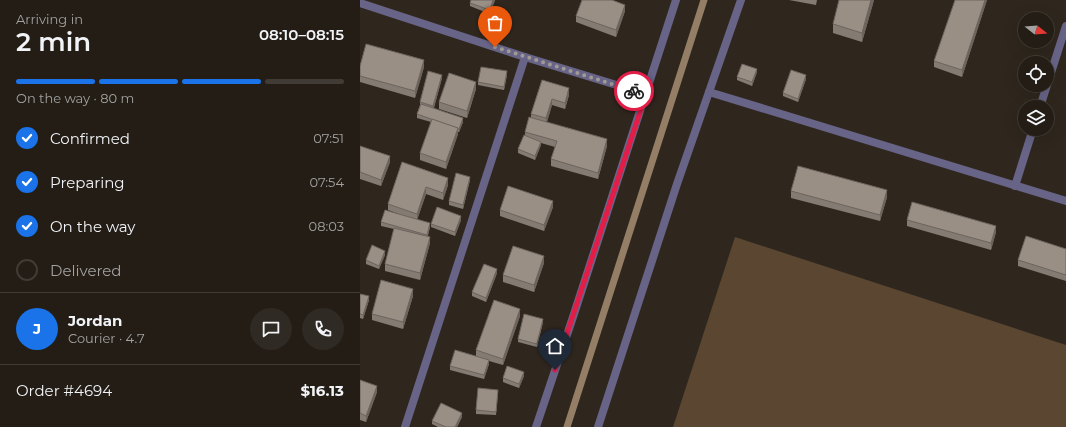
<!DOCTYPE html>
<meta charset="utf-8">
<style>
body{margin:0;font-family:Montserrat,sans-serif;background:#2f2a23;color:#f1f3f6;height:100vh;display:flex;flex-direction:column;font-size:15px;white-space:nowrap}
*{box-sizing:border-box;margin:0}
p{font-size:13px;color:#a3a2a1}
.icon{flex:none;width:22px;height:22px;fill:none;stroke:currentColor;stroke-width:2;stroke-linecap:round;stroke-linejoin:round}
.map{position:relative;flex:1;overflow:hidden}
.side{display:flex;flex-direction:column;background:#231d16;width:360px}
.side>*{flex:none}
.needle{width:26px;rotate:107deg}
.controls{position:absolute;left:658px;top:12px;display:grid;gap:8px}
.controls a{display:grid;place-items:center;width:36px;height:36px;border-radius:50%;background:#231d16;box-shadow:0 4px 16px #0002,0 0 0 1px #403b35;font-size:20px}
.pin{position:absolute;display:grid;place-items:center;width:34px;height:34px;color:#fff;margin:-41px -17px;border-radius:50% 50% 50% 0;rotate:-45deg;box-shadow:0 0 4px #0007}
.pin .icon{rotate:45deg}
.courier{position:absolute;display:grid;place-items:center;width:40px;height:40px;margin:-20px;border:3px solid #e11d48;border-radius:50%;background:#fff;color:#222;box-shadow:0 1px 5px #0007}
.headline em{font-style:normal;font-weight:600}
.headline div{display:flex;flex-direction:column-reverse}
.headline{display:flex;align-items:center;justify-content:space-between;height:68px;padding:0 16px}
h1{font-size:26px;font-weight:600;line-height:30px}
.bar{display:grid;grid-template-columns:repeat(4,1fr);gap:6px 4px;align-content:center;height:48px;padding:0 16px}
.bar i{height:5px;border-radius:3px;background:#403b35}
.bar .current{background:#1a73e8}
.bar p{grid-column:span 4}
.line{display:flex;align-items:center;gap:10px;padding:0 16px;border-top:1px solid #403b35}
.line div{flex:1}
.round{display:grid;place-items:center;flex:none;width:42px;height:42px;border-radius:21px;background:#2f2a23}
ol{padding:0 16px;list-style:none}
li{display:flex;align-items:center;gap:12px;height:44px}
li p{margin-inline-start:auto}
li .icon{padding:4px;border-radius:50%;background:#1a73e8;color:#fff;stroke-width:4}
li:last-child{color:#a3a2a1}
li i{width:22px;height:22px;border:2px solid #403b35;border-radius:50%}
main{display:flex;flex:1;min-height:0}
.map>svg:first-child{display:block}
.green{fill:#5a4631}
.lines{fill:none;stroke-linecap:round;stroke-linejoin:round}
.stream{stroke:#947e66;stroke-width:7}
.street{stroke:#676487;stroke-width:8}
.wall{fill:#847b72}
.shaded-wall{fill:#6c645d}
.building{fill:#9a8f85;stroke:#6c645d}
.done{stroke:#a19a94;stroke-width:4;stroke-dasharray:0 7.2}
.route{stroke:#e11d48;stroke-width:5}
</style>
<main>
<section class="side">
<div class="headline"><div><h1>2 min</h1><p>Arriving in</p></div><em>08:10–08:15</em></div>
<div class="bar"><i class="current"></i><i class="current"></i><i class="current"></i><i></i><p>On the way · 80 m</p></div>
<ol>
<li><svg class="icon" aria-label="check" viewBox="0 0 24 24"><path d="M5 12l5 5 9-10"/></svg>Confirmed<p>07:51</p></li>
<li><svg class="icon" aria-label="check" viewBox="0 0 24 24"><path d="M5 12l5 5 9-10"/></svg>Preparing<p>07:54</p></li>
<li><svg class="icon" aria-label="check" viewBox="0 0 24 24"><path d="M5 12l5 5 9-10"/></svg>On the way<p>08:03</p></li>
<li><i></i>Delivered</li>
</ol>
<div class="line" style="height:72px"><b class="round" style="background:#1a73e8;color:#fff">J</b><div><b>Jordan</b><p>Courier · 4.7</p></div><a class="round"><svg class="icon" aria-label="chat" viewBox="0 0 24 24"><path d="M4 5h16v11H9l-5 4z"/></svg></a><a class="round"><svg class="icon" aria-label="phone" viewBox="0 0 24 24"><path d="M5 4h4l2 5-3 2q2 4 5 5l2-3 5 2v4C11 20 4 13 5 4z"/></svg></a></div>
<div class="line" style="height:52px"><div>Order #4694</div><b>$16.13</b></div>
</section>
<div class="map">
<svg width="706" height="427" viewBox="0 0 706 427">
<rect width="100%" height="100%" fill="#2f271e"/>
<polygon class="green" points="375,237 706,345 706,427 313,427"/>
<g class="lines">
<polyline class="stream" points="207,427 344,0"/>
<g class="street">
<polyline points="0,3 165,57 286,94"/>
<polyline points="349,92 706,201"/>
<polyline points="680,107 706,26"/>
<polyline points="655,186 673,129"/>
<polyline points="45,427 165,57"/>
<polyline points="176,427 214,314 316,0"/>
<polyline points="238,427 317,184 381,0"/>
</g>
</g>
<g class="wall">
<polygon points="111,0 135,0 130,14 110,6 110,3"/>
<polygon points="429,0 457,0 456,5"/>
<polygon points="514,0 502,42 473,33 473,24"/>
<polygon points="627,0 602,77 574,67 574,61"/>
<polygon points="265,11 256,37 216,22 216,16"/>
<polygon points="0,66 64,67 55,98 0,82"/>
<polygon points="397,72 392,86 377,80 377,77"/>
<polygon points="147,75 144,90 118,85 118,82"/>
<polygon points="82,78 74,108 103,122 99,132 98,132 98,134 86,169 60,160 60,153 71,122 57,118 57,114 60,105 60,102"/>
<polygon points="446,79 438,102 423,96 423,93"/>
<polygon points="182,80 209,95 205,109 192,105 187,122 247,146 238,179 191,166 191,159 195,147 181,143 181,145 175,160 158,153 158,149 165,135 165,132 171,117 171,114"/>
<polygon points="116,89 107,118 79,109 79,102"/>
<polygon points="0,146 30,162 21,186 0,179"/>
<polygon points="42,162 88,185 83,200 66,194 57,220 70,227 68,236 70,243 60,280 25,271 25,264 34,229 21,226 21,222 44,216 28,210 28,204"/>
<polygon points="110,180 103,209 89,205 89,201"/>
<polygon points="431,191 527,197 520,221 431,198"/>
<polygon points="193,207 184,231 140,216 140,210"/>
<polygon points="101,220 95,236 71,227 71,224"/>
<polygon points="547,220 636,232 631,250 547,226"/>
<polygon points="706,249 706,281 658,266 658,260"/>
<polygon points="25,255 19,269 6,264 6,260"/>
<polygon points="184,263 174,292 143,282 143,275"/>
<polygon points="137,273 126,302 112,296 112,292"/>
<polygon points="0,294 9,300 3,319 0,318"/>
<polygon points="53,296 43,329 12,320 12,314"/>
<polygon points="160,316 143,365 129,361 129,364 124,379 90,370 90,366 116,356 116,350"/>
<polygon points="183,322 177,347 158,342 158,339"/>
<polygon points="164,376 159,388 143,382 143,378"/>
<polygon points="0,380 17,392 6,422 0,420"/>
<polygon points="138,393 136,415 116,414 116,410"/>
<polygon points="102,417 97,427 78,427 72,424 72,421"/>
</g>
<g class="shaded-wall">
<polygon points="133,0 135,0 130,14 130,10"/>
<polygon points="511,0 514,0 502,42 502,33"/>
<polygon points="625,0 627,0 602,77 602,70"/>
<polygon points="265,5 265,11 256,37 256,30"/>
<polygon points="64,60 64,67 55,98 55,91"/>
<polygon points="397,69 397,72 392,86 392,82"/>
<polygon points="147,71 147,75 144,90 144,87"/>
<polygon points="82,75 82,78 73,110 73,106"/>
<polygon points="446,75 446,79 438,102 438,99"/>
<polygon points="116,82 116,89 107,118 107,111"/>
<polygon points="209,88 209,95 205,109 205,103"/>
<polygon points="192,99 192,105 186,125 186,118"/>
<polygon points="103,118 103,122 99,132 99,129"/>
<polygon points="98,128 98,134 86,169 86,162"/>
<polygon points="247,139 247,146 238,179 238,173"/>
<polygon points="181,142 181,145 175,160 175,156"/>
<polygon points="30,156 30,162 21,186 21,180"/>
<polygon points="110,177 110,180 103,209 103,205"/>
<polygon points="88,178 88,185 83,200 83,193"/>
<polygon points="66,187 66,194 57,220 57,214"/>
<polygon points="527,190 527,197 520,221 520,215"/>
<polygon points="193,201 193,207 184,231 184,225"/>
<polygon points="101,216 101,220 95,236 95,232"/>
<polygon points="70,223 70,227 67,238 67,235"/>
<polygon points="636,226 636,232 631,250 631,243"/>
<polygon points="70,237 70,243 60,280 60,273"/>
<polygon points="25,251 25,255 19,269 19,266"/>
<polygon points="184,256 184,263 174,292 174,285"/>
<polygon points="137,269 137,273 126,302 126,298"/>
<polygon points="53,289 53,296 43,329 43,322"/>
<polygon points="9,296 9,300 3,319 3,315"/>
<polygon points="160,309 160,316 143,365 143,359"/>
<polygon points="183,319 183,322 177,347 177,344"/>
<polygon points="129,360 129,364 124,379 124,375"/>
<polygon points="164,372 164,376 159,388 159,384"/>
<polygon points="17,386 17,392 6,422 6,416"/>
<polygon points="102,413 102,417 97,427 95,427"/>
</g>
<g class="building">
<polygon points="111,0 133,0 130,10 110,3"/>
<polygon points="222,0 252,0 265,5 256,30 216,16"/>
<polygon points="479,0 511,0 502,33 473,24"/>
<polygon points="595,0 625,0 602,70 574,61"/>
<polygon points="6,44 64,60 55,91 0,76 0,66"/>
<polygon points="382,64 397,69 392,82 377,77"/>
<polygon points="121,67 147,71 144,87 118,82"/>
<polygon points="431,70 446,75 438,99 423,93"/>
<polygon points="68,71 82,75 73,106 60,102"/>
<polygon points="89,73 116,82 107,111 79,102"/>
<polygon points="182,80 209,88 205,103 192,99 186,118 171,114"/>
<polygon points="61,104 103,118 99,129 57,114"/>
<polygon points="169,117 247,139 238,173 191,159 197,141 165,132"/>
<polygon points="72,119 98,128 86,162 60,153"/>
<polygon points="164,135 181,142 175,156 158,149"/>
<polygon points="0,146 30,156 21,180 0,172"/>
<polygon points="42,162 88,178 83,193 66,187 57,214 28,204"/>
<polygon points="438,166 527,190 520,215 431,191"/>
<polygon points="96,173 110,177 103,205 89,201"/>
<polygon points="148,186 193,201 184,225 140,210"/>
<polygon points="552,202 636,226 631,243 547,220"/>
<polygon points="77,207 101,216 95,232 71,224"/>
<polygon points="25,210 70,223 67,235 21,222"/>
<polygon points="34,228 70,237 60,273 25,264"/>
<polygon points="666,236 706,249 706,275 658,260"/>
<polygon points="12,245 25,251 19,266 6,260"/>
<polygon points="153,246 184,256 174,285 143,275"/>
<polygon points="124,264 137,269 126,298 112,292"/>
<polygon points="21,280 53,289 43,322 12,314"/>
<polygon points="0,294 9,296 3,315 0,314"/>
<polygon points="134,300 160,309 143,359 116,350"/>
<polygon points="164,314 183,319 177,344 158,339"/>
<polygon points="95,350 129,360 124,375 90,366"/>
<polygon points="147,366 164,372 159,384 143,378"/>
<polygon points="0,380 17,386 6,416 0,413"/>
<polygon points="118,388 138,390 136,412 116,410"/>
<polygon points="81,403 102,413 95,427 86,427 72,421"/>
</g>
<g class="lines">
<polyline class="done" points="135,47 274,91"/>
<polyline class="route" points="195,370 286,94 274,91"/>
</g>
</svg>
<div class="controls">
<a><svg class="needle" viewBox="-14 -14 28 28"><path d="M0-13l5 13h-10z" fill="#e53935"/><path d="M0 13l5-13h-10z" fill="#a3a2a1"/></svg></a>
<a><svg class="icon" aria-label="locate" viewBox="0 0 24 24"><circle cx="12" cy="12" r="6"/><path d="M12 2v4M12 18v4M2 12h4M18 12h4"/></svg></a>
<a><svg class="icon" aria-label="layers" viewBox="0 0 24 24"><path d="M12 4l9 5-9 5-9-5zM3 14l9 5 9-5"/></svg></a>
</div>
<div class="pin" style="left:135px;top:47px;background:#ea580c"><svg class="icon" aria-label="bag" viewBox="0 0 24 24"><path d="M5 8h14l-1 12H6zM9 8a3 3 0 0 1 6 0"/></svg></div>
<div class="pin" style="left:195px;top:370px;background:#1f2937"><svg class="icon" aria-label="home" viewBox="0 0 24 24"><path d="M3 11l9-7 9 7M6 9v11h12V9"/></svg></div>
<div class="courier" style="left:274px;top:91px"><svg class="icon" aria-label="bike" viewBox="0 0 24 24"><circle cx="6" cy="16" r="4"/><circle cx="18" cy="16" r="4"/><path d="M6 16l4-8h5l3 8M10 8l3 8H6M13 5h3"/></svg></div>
</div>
</main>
